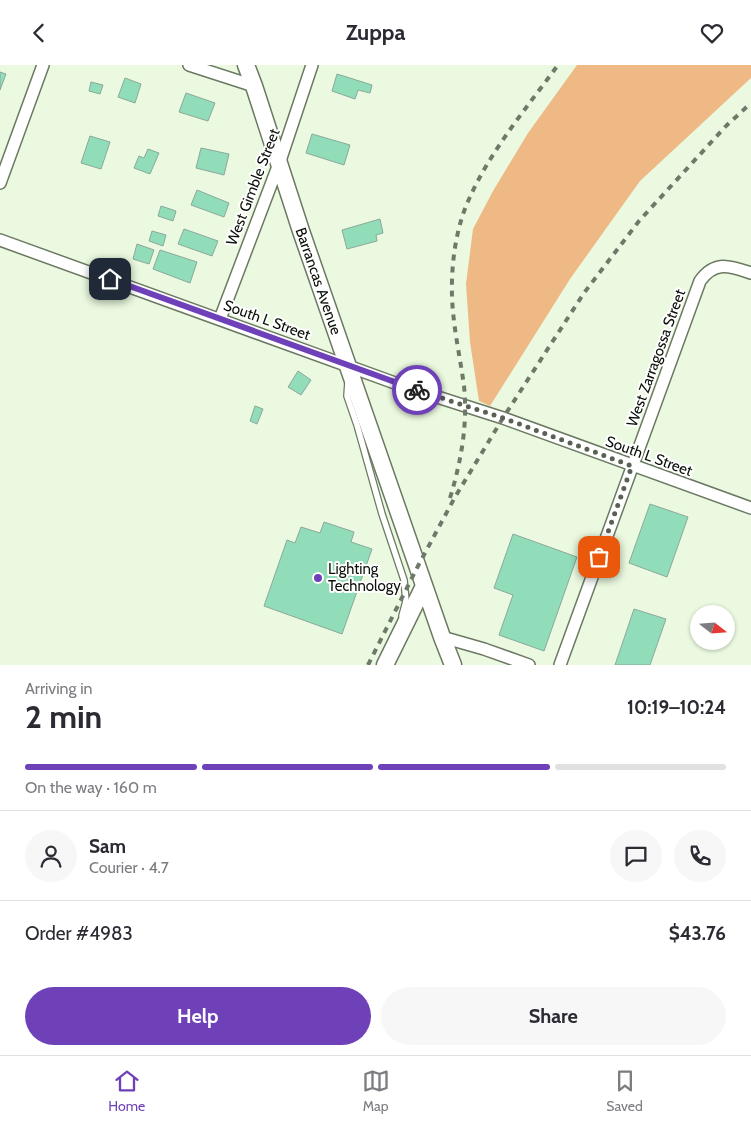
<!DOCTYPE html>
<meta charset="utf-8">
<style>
body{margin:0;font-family:Cabin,sans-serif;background:#f7f7f7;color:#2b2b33;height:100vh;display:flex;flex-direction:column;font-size:19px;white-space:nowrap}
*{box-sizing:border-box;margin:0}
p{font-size:16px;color:#7c7c81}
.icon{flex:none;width:28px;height:28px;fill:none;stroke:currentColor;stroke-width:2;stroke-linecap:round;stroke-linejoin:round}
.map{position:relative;height:600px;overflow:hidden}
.details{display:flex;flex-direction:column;background:#fff;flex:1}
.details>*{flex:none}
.needle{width:32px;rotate:107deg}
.controls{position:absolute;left:690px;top:540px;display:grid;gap:10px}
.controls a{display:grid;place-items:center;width:45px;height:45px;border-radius:50%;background:#fff;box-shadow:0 1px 4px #0004;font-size:25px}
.pin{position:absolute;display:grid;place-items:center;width:42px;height:42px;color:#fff;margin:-21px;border-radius:10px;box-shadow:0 2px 8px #0006}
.courier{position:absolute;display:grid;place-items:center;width:50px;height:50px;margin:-25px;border:4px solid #6f41b9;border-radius:50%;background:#fff;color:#222;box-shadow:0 1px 6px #0007}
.head em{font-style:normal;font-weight:800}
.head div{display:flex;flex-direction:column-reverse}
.head{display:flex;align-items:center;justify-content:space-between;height:85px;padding:0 25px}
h1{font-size:32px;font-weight:800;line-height:38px}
.bar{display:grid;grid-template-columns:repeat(4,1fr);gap:8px 5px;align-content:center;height:60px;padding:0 25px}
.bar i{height:6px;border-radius:4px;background:#e1e1e2}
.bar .on{background:#6f41b9}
.bar p{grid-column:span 4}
.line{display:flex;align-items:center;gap:12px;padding:0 25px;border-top:1px solid #e1e1e2}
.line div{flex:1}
.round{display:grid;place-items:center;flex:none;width:52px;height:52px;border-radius:26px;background:#f7f7f7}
.primary-button{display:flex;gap:10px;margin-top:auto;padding:10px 25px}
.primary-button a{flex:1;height:58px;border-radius:30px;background:#6f41b9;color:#fff;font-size:20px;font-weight:800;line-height:58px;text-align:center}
.primary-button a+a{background:#f7f7f7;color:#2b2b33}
header{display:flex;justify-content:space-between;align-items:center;height:65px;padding:0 25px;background:#fff;font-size:22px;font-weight:800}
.tab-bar{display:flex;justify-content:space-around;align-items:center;height:70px;border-top:1px solid #e1e1e2;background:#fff;font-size:14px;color:#7c7c81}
.tab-bar a{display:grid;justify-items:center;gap:2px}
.tab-bar .on{color:#6f41b9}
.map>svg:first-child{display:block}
.forest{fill:#efb986}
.building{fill:#91ddba;stroke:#8ca89a}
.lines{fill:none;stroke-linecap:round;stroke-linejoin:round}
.lane-casing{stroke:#6c7962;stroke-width:8}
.street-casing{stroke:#6c7962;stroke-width:14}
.secondary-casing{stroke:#6c7962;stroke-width:19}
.lane{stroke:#fff;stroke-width:5.5}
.street{stroke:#fff;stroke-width:11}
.secondary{stroke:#fff;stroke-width:16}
.rail{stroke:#6f7969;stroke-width:4;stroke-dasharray:6 6;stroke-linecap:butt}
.done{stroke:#586153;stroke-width:5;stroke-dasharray:0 9}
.route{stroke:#6f41b9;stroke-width:6}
.poi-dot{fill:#6f41b9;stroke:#fff;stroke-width:2}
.labels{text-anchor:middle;stroke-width:4;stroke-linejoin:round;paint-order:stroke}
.street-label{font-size:15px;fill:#0a0f07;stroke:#fff}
.poi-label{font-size:15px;fill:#0a0f07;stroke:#fff;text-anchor:start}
</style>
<header><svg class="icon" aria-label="back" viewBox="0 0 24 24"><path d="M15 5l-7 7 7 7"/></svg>Zuppa<svg class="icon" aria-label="heart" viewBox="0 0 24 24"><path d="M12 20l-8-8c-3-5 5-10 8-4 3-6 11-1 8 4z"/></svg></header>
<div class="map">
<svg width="751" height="600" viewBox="0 0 751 600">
<rect width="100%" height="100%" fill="#eaf9df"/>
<polygon class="forest" points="577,0 751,0 751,13 640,116 570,214 490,341 479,336 470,277 466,219 473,164 493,126 528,68"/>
<g class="building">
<polygon points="0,7 6,9 0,25"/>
<polygon points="337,9 372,20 370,28 358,25 355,34 332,26"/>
<polygon points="125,13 141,19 135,38 118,32"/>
<polygon points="91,17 103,20 100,29 89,26"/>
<polygon points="186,28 215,38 208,56 179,47"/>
<polygon points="312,69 350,80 344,100 306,88"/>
<polygon points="90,71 110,77 101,104 81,98"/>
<polygon points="201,83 229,89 224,110 196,103"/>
<polygon points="148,84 159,88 150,109 134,103 139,91 144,93"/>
<polygon points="197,125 229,138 224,152 191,140"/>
<polygon points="161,141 176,146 173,156 158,151"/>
<polygon points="380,154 383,168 376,170 377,176 347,184 342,165"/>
<polygon points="184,164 218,176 212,191 178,179"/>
<polygon points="152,166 166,170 163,181 149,176"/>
<polygon points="137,179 154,185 149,199 133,194"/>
<polygon points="160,185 197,197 190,218 153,204"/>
<polygon points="298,306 311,315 301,330 288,322"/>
<polygon points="255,341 263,344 257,359 250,356"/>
<polygon points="650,439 688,452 667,512 629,498"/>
<polygon points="324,457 354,467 351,477 372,484 342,569 264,541 287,475 295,478 301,462 320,468"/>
<polygon points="513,469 577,492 544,586 499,570 513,530 494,523"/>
<polygon points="634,544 666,554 650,600 615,600"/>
</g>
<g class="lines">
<g class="lane-casing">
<polyline id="lane" points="348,317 347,331 357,360 382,449 404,515 406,536 402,551"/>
</g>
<g class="street-casing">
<g id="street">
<polyline points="189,0 254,21"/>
<polyline points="0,118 43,0"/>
<polyline points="0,175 406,322 503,353 751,443"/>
<polyline points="220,254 280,96 312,0"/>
<polyline points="442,572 484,584 529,600"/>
<path d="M560,600L700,216C715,195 730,201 751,208"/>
</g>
</g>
<g class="secondary-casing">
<g id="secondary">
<path id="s1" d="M246,0L254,21L301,166L442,572L453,600"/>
<polyline points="385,600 424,521"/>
</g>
</g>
<use href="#lane" class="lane"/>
<use href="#street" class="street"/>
<use href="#secondary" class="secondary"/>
<g class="rail">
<path d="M450,433C461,397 468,359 464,321C460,291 453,262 452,231C451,199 456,161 470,132C491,85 528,41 558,0"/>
<polyline points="368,600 418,501 455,432 503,353 584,228 639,156 726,61 751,38"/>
</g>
</g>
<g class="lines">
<polyline class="done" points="417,325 503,353 632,401 599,492"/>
<polyline class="route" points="110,214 417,325"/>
</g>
<circle class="poi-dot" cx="318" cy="513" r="5"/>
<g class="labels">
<g class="street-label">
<text transform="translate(253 122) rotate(-69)" y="5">West Gimble Street</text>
<text dy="5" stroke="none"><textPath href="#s1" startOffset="228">Barrancas Avenue</textPath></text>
<text transform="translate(267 255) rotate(20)" y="5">South L Street</text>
<text transform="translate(656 293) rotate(-70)" y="5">West Zarragossa Street</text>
<text transform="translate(649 391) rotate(20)" y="5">South L Street</text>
</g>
<g class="poi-label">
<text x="328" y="509">Lighting<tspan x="328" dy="17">Technology</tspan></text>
</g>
</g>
</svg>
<div class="controls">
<a><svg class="needle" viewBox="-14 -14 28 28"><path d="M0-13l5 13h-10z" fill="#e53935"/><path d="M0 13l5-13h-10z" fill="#7c7c81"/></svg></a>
</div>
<div class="pin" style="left:599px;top:492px;background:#ea580c"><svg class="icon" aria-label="bag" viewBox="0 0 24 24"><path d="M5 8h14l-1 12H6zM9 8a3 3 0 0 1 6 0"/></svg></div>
<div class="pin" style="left:110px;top:214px;background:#1f2937"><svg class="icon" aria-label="home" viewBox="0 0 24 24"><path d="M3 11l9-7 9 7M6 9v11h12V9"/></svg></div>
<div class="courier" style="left:417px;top:325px"><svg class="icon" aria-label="bike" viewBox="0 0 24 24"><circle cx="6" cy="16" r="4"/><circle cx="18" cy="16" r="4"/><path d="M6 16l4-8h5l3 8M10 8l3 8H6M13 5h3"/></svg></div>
</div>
<section class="details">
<div class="head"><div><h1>2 min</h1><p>Arriving in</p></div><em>10:19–10:24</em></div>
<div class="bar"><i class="on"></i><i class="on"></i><i class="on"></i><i></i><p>On the way · 160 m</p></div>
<div class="line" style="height:90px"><a class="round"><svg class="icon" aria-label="person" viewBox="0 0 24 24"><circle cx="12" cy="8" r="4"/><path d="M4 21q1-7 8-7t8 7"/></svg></a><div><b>Sam</b><p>Courier · 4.7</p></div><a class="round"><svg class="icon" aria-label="chat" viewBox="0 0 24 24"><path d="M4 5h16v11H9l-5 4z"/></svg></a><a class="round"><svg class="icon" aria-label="phone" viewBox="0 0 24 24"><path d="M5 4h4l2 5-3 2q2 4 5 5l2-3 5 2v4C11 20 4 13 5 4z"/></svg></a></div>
<div class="line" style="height:65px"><div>Order #4983</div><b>$43.76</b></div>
<div class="primary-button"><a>Help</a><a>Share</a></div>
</section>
<nav class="tab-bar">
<a class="on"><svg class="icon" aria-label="home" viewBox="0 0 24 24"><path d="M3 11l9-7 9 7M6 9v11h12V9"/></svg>Home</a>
<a><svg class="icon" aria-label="map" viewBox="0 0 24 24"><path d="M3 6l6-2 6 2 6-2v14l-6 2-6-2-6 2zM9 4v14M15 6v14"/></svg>Map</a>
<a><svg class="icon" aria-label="saved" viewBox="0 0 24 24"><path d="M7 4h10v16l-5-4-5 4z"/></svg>Saved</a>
</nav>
